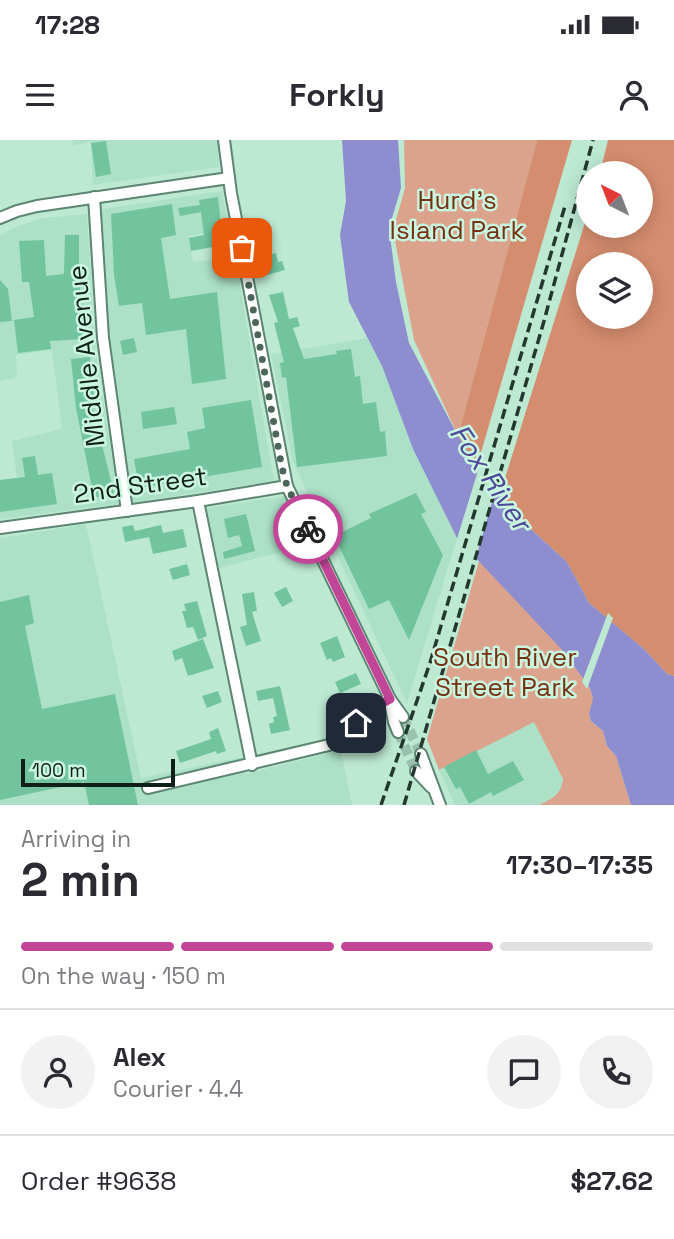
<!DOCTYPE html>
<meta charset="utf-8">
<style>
body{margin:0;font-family:"Space Grotesk",sans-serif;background:#f2f2f3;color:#2b2b33;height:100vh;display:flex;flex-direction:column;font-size:26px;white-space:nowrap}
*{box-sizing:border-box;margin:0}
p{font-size:23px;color:#7c7c81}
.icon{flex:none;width:38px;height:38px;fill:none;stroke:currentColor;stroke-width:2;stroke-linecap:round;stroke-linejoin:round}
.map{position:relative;height:665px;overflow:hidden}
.panel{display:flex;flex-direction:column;background:#fff;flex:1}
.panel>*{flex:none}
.needle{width:46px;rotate:318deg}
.fabs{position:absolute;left:576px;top:21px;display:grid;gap:14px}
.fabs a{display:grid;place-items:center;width:77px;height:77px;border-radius:50%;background:#fff;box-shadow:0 4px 18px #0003;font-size:35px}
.scale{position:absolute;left:21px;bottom:18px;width:154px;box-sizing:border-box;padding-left:7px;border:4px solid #0f2018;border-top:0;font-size:19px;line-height:24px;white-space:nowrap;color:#0f2018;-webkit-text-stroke:5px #caf6e0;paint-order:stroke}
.pin{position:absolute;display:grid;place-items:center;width:60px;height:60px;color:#fff;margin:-30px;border-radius:14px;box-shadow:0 4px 10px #0006}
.courier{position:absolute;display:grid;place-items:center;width:70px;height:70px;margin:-35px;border:5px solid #c14698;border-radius:50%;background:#fff;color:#222;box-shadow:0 2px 9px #0007}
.overview em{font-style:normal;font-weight:600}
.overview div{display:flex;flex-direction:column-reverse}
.overview{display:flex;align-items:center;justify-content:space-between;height:119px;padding:0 21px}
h1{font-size:46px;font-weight:600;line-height:52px}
.bar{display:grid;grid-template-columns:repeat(4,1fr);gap:10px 7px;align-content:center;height:84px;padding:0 21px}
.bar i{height:9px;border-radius:5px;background:#e1e1e2}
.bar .active{background:#c14698}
.bar p{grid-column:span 4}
.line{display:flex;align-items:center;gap:18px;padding:0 21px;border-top:2px solid #e1e1e2}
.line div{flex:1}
.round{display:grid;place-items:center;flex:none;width:74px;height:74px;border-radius:37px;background:#f2f2f3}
.status{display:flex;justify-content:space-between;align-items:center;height:49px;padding:0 35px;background:#fff;direction:ltr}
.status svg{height:19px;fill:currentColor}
header{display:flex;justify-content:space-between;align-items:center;height:91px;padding:0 21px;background:#fff;font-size:32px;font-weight:600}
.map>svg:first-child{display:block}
.built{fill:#ace1c7}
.green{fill:#dba38c}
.forest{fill:#d58d6f;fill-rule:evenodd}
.water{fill:#8d8dd0}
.pier{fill:#bde9d3}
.building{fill:#72c49f}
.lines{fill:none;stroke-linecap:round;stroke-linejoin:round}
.minor-tunnel{stroke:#9ac1ae;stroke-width:10;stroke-dasharray:10 5;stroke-linecap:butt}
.minor-casing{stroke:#5c8572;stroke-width:14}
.minor{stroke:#fff;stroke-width:10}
.rail{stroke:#23382e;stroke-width:3.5;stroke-dasharray:10 5;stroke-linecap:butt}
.done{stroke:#4c6659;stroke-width:7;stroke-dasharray:0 12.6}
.route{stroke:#c14698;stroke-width:9}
.labels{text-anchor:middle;stroke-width:5;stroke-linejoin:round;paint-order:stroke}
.park-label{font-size:26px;fill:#743213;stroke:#caf6e0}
.street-label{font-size:26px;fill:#0f2018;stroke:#caf6e0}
.water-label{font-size:28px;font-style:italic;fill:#4e4898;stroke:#caf6e0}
</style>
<div class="status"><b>17:28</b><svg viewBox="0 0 49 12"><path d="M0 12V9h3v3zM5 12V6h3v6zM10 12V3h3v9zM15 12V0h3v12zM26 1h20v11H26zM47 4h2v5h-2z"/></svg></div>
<header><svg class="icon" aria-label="menu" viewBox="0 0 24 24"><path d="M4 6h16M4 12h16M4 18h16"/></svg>Forkly<svg class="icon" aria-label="person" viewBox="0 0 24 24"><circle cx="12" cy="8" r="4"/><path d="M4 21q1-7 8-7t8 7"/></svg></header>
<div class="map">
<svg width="674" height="665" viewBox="0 0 674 665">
<rect width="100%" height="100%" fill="#bde9d3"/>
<g class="built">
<polygon points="73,0 218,0 219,27 93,45 91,2 72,6"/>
<polygon points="222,51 230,90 188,96 193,122 235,116 274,341 130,363 109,198 102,69"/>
<polygon points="87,74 95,205 119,364 0,379 0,340 17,338 12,301 62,289 52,210 16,215 17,237 0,241 0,96 15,87 43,78"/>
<polygon points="367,198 382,226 413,309 457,398 407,563 293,322 271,214"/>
<polygon points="284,356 309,405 219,428 207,368"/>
<polygon points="86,384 141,638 242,617 245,634 341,610 352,665 0,665 0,398"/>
<polygon points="534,581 563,639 562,646 556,657 539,665 455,665 439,630"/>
</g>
<g class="green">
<polygon points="404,0 537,0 458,296 414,200 393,90 405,48"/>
<path d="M479,421L565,512L590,548L593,558L589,575L591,581L603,591L607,606L616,616L631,665H539C552,659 561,655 563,639L534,582L439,630L427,599Z"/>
</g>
<g class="forest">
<polygon points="537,0 572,0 477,326 458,296"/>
<path d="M608,0H674V536L667,534L645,510L589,463L567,422L523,382L500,354L588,73V86H640V33H600ZM588,124H640V177H588Z"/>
</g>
<polygon class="water" points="342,0 398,0 401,48 389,88 396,142 409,203 458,296 477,326 523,382 567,422 589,463 645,510 667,534 674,536 674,665 631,665 616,616 607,606 603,591 591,581 589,574 593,558 590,548 564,512 457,398 413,309 382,226 349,162 340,95 346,61"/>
<g class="pier">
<polygon points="480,324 497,345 475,421 456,402"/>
<polygon points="608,473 613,478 587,549 582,542"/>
</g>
<g class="building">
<polygon points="106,1 111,34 96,37 91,3"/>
<polygon points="218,57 221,85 214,86 218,106 191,111 189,98 204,95 201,72 180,76 178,68 200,65 199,60"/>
<polygon points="172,64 176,95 161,98 170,159 217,152 226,239 192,244 186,189 146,195 142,163 119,166 114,135 111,74"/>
<polygon points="65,95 79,95 79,133 84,199 50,201 51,209 18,213 14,180 34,177 29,142 22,142 19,101 44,100 46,136 64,134"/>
<polygon points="276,113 278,122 282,121 285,130 267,135 265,124 268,123 266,116"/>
<polygon points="0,140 8,149 12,181 0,182"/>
<polygon points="283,152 289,179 297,177 300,186 293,188 304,219 337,214 336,211 351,209 355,237 360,236 363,264 376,262 380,292 385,291 387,316 297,327 286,237 282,238 280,223 284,222 274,183 278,182 269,155"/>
<polygon points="134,198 137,212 123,215 120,201"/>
<polygon points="90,217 95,264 92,265 114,353 94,358 76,268 71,219"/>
<polygon points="251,260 262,327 139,348 134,319 190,309 187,292 205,288 202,268"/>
<polygon points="174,267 177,284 143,289 141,272"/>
<polygon points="35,316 38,335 52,333 57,364 0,372 0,340 25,337 22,318"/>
<polygon points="416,353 426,372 421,374 443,415 409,500 389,460 369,469 334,396 371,378 369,374"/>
<polygon points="246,374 255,411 224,419 223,412 242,406 239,395 228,398 224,379"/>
<polygon points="133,385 135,391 161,385 163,393 183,389 187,407 153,414 149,397 125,402 122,387"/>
<polygon points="187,424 190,435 173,440 169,429"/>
<polygon points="286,447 293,461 282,467 274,453"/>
<polygon points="254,452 257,471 252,472 261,501 246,506 240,487 247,485 242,454"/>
<polygon points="29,455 34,483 25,486 42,569 115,554 138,665 89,665 84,642 0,660 0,462"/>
<polygon points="197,461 207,496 198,500 193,487 187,488 182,471 186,471 184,464"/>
<polygon points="337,496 345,517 333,522 331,518 327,520 320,503"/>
<polygon points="203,499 214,528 188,536 182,518 175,521 172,511"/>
<polygon points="356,533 361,544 340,553 335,542"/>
<polygon points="280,546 290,590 271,594 269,584 274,582 273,577 277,576 273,558 258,561 256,551"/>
<polygon points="218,551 222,562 207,568 202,556"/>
<polygon points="218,588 226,611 217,614 216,611 180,623 176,611 211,599 209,592"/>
<polygon points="476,610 488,634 513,621 524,640 493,656 491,652 469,664 460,647 456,649 444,627"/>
</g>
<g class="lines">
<g class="minor-tunnel">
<polyline points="403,577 421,614"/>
<polyline points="398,592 416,631"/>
</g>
<g class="minor-casing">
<g id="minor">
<polyline points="224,0 231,53 287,346 390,559 403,577"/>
<polyline points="94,57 103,198 127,371"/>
<polyline points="0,78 17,71 37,66 229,38"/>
<polyline points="198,361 252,625"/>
<polyline points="0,388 198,361 287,346"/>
<polyline points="390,562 394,582 398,592"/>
<polyline points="421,614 440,665"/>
<polyline points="416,631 431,647"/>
<polyline points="148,648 329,605 335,602 373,568 390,559"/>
</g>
</g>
<use href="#minor" class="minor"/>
<g class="rail">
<polyline points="381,665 430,523 565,66"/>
<polyline points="404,665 544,181 593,0"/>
</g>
</g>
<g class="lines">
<polyline class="done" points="242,108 282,328 287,346 308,389"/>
<polyline class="route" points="308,389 390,559 373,568 356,583"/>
</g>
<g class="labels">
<g class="park-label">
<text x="457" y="69">Hurd's<tspan x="457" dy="30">Island Park</tspan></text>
<text x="505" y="526">South River<tspan x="505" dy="30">Street Park</tspan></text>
</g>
<g class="street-label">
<text transform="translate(86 216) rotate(-96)" y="9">Middle Avenue</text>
<text transform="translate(140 345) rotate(-8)" y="9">2nd Street</text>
</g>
<g class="water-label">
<text transform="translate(491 337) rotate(56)" y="10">Fox River</text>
</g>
</g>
</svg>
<div class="fabs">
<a><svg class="needle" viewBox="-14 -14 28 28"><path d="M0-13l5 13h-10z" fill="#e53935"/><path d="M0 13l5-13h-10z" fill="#7c7c81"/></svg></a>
<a><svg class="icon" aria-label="layers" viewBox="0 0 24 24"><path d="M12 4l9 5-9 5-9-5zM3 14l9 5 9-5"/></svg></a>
</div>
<div class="scale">100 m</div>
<div class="pin" style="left:242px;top:108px;background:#ea580c"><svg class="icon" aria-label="bag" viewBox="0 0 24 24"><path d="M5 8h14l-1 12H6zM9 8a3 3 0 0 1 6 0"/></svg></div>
<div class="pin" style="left:356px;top:583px;background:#1f2937"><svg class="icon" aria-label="home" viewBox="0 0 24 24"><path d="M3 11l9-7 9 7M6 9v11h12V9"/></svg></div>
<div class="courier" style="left:308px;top:389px"><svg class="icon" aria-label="bike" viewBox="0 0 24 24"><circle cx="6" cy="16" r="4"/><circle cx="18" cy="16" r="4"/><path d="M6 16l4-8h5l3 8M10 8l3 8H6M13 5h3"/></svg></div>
</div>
<section class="panel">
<div class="overview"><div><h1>2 min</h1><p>Arriving in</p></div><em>17:30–17:35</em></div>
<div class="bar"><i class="active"></i><i class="active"></i><i class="active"></i><i></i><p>On the way · 150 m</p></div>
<div class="line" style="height:126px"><a class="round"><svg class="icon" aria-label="person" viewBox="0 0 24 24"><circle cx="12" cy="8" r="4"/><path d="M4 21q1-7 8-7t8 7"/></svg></a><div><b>Alex</b><p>Courier · 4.4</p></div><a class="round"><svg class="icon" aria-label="chat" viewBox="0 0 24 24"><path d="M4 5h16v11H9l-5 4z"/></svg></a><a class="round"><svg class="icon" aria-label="phone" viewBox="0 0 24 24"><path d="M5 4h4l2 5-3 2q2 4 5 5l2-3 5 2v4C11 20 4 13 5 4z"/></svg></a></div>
<div class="line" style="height:91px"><div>Order #9638</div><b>$27.62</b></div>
</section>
